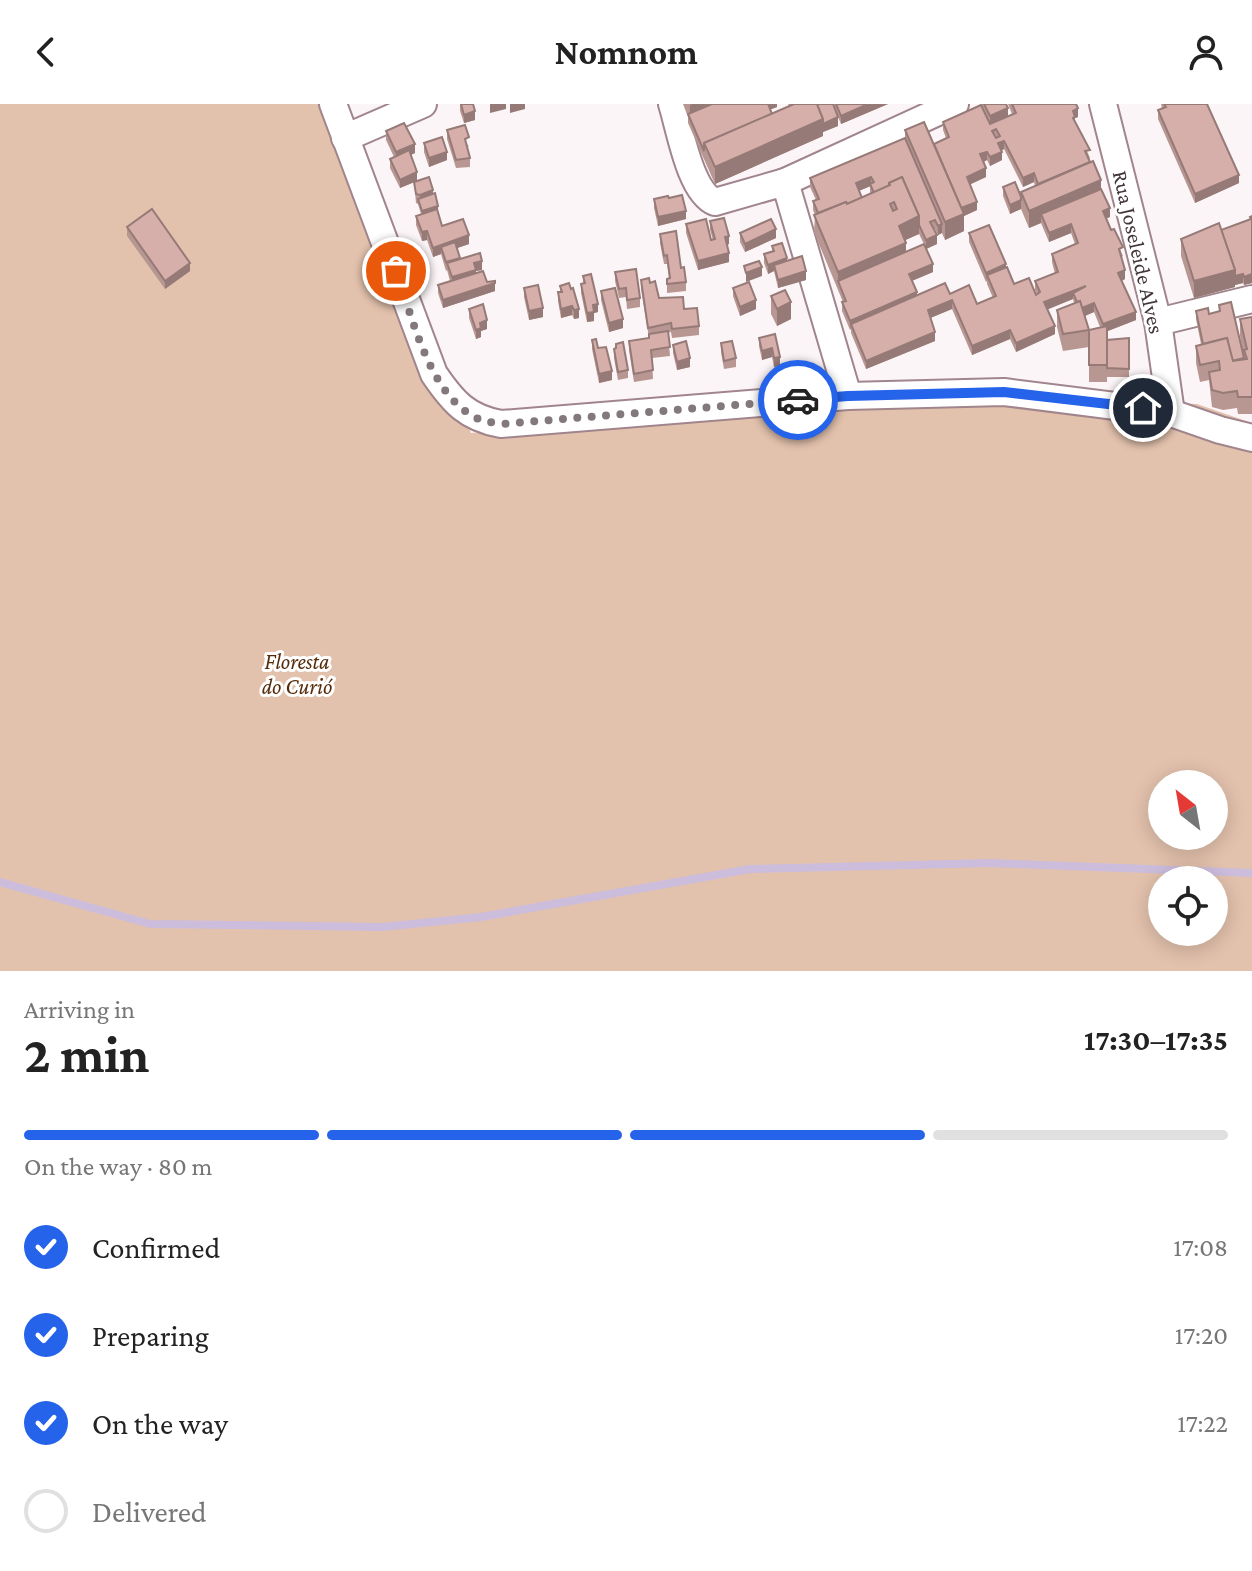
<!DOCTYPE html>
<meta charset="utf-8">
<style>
body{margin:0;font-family:"Crimson Pro",serif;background:#f2f2f2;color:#222;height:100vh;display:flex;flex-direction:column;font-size:30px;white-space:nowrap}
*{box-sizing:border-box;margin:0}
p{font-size:26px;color:#767676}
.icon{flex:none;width:44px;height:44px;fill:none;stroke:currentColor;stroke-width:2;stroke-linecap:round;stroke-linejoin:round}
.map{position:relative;height:867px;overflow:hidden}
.panel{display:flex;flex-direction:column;background:#fff;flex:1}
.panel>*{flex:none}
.needle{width:52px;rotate:329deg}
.tools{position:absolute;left:1148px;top:666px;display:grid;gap:16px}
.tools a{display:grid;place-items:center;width:80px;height:80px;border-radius:50%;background:#fff;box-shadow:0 4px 20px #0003;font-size:40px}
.pin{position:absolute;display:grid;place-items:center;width:68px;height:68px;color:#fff;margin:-34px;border:4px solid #fff;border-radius:50%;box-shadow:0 2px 8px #0007}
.courier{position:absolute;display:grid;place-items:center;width:80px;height:80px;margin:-40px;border:6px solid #2563eb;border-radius:50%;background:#fff;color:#222;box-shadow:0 2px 10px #0007}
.summary em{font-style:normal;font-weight:700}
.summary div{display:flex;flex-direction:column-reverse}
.summary{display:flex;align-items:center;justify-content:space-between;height:136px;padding:0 24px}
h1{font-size:52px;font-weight:700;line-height:60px}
.bar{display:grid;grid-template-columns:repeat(4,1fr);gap:12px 8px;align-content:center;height:96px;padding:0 24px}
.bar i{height:10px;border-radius:6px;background:#e0e0e0}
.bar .on{background:#2563eb}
.bar p{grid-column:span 4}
ol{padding:0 24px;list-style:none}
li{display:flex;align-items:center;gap:24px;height:88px}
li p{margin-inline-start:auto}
li .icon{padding:8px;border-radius:50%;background:#2563eb;color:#fff;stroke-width:4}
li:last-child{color:#767676}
li i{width:44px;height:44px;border:4px solid #e0e0e0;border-radius:50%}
header{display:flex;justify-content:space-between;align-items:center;height:104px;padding:0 24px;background:#fff;font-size:36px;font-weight:700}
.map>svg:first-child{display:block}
.forest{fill:#e3c2ad;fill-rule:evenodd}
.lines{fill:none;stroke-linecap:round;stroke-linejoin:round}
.stream{stroke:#ccbddd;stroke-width:8}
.minor-casing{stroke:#a1858c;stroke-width:30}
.minor{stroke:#fff;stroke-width:26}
.wall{fill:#b89692;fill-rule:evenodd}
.shaded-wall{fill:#967a77}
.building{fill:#d6afaa;stroke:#967a77;stroke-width:2;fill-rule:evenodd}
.done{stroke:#83797c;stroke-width:8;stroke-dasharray:0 14.4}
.route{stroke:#2563eb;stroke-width:10}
.labels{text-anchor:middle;stroke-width:6;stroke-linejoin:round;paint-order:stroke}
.street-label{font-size:22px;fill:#423639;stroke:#fff}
.park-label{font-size:22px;font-style:italic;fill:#552b09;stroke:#fff}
</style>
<header><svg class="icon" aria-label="back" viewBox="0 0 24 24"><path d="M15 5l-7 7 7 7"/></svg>Nomnom<svg class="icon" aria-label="person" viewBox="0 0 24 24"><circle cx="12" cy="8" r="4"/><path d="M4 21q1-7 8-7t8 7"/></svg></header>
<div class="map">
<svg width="1252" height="867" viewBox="0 0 1252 867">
<rect width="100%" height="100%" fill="#fcf5f7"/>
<path class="forest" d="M0,0H336L471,329L912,288L1197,300L1252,319V867H0ZM1162,680H1214V732H1162ZM1162,776H1214V828H1162Z"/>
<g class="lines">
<polyline class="stream" points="0,778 150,820 382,823 481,813 750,765 990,759 1252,769"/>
<g class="minor-casing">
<g id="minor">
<path d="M333,0L434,270C453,298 467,314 501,320L848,292L1004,288L1171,309L1220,326L1252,334"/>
<path d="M672,0C680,25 690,88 715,98L785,78L955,0"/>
<polyline points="1103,0 1158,218 1171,309"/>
<polyline points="345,34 423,0"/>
<polyline points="785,78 848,292"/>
<polyline points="1158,218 1252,195"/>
</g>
</g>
<use href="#minor" class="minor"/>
</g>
<g class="wall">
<polygon points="460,0 475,16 464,19 460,7"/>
<polygon points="683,0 777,0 777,3 770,5 772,10 789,2 788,0 888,0 841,20 838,13 838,22 823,28 823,32 715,80 688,19 688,13"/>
<path d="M981,0H1006L1008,13L1012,10L1008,0H1076L1078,13L1075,14V19L1090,54L1088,55L1101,85L1110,113L1106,114L1123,152L1121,153L1125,175L1122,177L1136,216L1107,227V236L1129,234V273H1107V272V278H1089V243L1063,247L1057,223V206L1074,199L1073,195L1047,205L1055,230L1016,248L1010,235L972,251L952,205L930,214L935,237L866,265L851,229V225L850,226L842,207V198H843L814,128L815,111L813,106V97L816,96L810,83V74L905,34V26L934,40L946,34L943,26V18ZM1004,45L1023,83L1034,78L1035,82L1021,88V93L1003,83V92L1010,110L1021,105L1029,124L1041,119L1049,138L1071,129L1075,140L1052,150V158L1055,170L1035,177V186L1037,190L1036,191L1014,180L1006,163L969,129V138L986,178L987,177V180L993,194L977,200L950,190L917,191L912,177L933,168L926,145L937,140L934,126L935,125L938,131L942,129L945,136L964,127V112L977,106L970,80L986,73L984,58L987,56L990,62L1002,56L1001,47ZM870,82V90L862,94L859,87ZM919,130L924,140L906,148L905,136ZM1094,208L1100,223L1089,226L1085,212Z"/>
<polygon points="1161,0 1207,0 1239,79 1195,99 1158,15 1158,6 1162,4"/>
<polygon points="447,26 469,42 467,43 470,54 470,63 456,64 447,35"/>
<polygon points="386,27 415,49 411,51 417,77 433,90 442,122 469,140 457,144 460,156 482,166 476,167 476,169 487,178 495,187 443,204 438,189 438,181 450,177 447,166 446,167 441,150 433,153 427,136 422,137 416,121 416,112 421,110 418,100 416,99 414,78 400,84 390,64 390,55 394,53 386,36"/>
<polygon points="424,39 447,56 429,63 424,48"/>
<polygon points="654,95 686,115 658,122 654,104"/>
<polygon points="1252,112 1252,179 1244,181 1243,179 1235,181 1235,183 1194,194 1181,152 1181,135 1221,126 1250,116 1250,113"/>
<polygon points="710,117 729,140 727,141 729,158 698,166 686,129 686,120 711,136 713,136 710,126"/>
<polygon points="127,123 190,167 165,185 127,132"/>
<polygon points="740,129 776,134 745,148 740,138"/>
<polygon points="660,130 681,164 686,178 686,187 667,189 667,175 669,174 667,160 664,160 660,139"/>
<polygon points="772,142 806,176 778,184 774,167 768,170 764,159 764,150 772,147"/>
<polygon points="615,168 640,194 640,203 627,205 626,193 619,194 615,177"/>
<polygon points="583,172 598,208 594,209 594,217 587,218 581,189 581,180 583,180"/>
<polygon points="641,176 659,194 684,205 699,222 699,231 672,234 671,228 668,229 670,252 652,254 653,275 634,278 629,246 629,237 649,234 641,185"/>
<polygon points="560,182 579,214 574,215 572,211 561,214 558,197 558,188 560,188"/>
<polygon points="524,184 543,213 529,216 524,193"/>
<polygon points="733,184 756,205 740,212 733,192"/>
<polygon points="601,187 623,224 609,228 601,196"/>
<polygon points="771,192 791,215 777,222 771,210"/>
<polygon points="1219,201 1244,254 1240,232 1240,215 1252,213 1252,310 1238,310 1237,304 1223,306 1212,303 1209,276 1200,278 1196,259 1196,242 1201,240 1196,215 1196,207 1209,210 1219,208"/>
<polygon points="469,205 487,225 481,227 481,233 476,235 469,214"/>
<polygon points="775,230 780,261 774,263 772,253 762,256 759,242 759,234"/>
<polygon points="592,236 598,244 612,276 599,279 592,245"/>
<polygon points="721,239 736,254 736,263 724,265 721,248"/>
<polygon points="673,241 690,263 677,266 673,249"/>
<polygon points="616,244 628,266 628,274 618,276 614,254 614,245"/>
</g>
<g class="shaded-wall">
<polygon points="490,0 506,0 506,5 490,9"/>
<polygon points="510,0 525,0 525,5 510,9"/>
<polygon points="692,0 731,0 690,15 690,1"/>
<polygon points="767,0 777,0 777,3 767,7"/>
<polygon points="868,0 888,0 841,20 841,12"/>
<polygon points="1008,4 1008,22 990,29 990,12"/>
<polygon points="1078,4 1078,13 1075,14 1075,22 1073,23 1073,7"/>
<polygon points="475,7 475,16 464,19 464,11"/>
<polygon points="838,13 838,22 823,28 823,32 715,80 715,63 823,15"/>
<polygon points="1004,37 1004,45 998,48 998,39"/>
<polygon points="415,40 415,49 396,57 396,48"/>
<polygon points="447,48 447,56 429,63 429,54"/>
<polygon points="987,48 987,56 980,59 980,50"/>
<polygon points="1002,48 1002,56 990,62 990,53"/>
<polygon points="986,64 986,73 967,82 967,73"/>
<polygon points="417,68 417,77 400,84 400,76"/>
<polygon points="1034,69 1034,78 1023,83 1023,74"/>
<polygon points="1239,71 1239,79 1195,99 1195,90"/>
<polygon points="871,73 871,82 856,88 856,79"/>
<polygon points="1101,76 1101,94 1041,110 1041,119 1029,124 1029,107"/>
<polygon points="433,86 433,95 420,100 420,91"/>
<polygon points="1021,96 1021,105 1010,110 1010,101"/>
<polygon points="977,98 977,106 964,112 964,127 945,136 945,118 958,105"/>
<polygon points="438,102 438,111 422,116 422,107"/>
<polygon points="1110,104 1110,113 1103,116 1103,107"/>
<polygon points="686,107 686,115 658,122 658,113"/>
<polygon points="919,112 919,130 899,139 899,122"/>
<polygon points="942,120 942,129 938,131 938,122"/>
<polygon points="1071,120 1071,129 1049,138 1049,129"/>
<polygon points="776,125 776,134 745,148 745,140"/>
<polygon points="427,127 427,136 422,137 422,128"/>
<polygon points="469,131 469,140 443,149 441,143 441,150 433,153 433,144"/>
<polygon points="937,131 937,140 926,145 926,136"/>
<polygon points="729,132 729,140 725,141 725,133"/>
<polygon points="906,139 906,156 838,177 838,186 838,168"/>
<polygon points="729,149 729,158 698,166 698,157"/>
<polygon points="787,154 787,163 774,161 774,167 768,170 768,161"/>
<polygon points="482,157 482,166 476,167 476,174 452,182 452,173 474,159"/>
<polygon points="190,159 190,167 165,185 165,177"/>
<polygon points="933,160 933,168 909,178 909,170"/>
<polygon points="1006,160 1006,169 987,171 986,178 986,169"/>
<polygon points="762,163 762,172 746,178 746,169"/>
<polygon points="1125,166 1125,175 1118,178 1118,169"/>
<polygon points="1235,166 1243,170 1243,179 1235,181 1235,183 1194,194 1194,177"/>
<polygon points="806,167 806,176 778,184 778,176"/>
<polygon points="1252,170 1252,179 1244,181 1244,173"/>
<polygon points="495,179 495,187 443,204 443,196"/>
<polygon points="1086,182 1073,189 1073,195 1044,207 1044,198"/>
<polygon points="917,188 917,197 851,220 850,226 850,217"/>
<polygon points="756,196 756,205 740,212 740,203"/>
<polygon points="952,196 952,205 928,215 928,206"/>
<polygon points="791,198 791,215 777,222 777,205"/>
<polygon points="1094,199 1094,208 1080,214 1080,205"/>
<polygon points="598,200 598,208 594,209 594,217 587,218 587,209 593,201"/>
<polygon points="572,202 572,211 561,214 561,205"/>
<polygon points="543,204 543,213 529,216 529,207"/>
<polygon points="579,205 579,214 574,215 574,206"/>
<polygon points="1136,208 1136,216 1103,229 1103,220"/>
<polygon points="623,215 623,224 609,228 609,219"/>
<polygon points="487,216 487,225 481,227 481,233 476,235 476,226 480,219"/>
<polygon points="1055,222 1055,230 1016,248 1016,239"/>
<polygon points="1010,226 1010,235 972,251 972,242"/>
<polygon points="935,228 935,237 866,265 866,257"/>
<polygon points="772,244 772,253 762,256 762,247"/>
<polygon points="780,253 780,261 774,263 774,254"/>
<polygon points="690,254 690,263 677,266 677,258"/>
<polygon points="612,267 612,276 599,279 599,270"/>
</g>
<g class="building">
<polygon points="461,0 473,0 475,7 464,11"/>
<polygon points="712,0 768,0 772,10 704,39 704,47 688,10"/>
<polygon points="794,0 817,0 823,15 715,63 704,39"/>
<polygon points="817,0 833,0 838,13 823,20 823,15"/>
<polygon points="836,0 868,0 841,12"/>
<polygon points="984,0 1006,0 1008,4 990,12"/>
<path d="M1012,0H1076L1078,4L1073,7L1075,13L1073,14L1090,46L1085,47L1090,58L1038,80L1034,69L1023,74L1004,37L998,39L1002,48L990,53L987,48L980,50L986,64L967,73L977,98L961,104L934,40L949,33L943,18L981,1L990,20L1016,9ZM996,25L1000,32L996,34L992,27Z"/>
<polygon points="1164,0 1207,0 1239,71 1195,90 1158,6 1166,3"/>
<polygon points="924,18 964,110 945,118 905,26"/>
<polygon points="404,19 415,40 396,48 386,27"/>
<polygon points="465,21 469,33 465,35 470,54 456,56 447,26"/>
<polygon points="442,33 447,48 429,54 424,39"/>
<polygon points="905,34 942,120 938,122 935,116 930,118 937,131 926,136 919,121 919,112 902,73 889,79 889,82 874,89 870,80 874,78 871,73 856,79 862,94 847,100 846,98 818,109 813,97 819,95 810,74"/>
<polygon points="409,46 417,68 400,76 390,55"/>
<polygon points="1093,57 1101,76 1029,107 1021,88"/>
<polygon points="429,73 433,86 420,91 416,90 414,78"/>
<path d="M902,73L919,112L899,122L906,139L838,168L814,111L846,98L847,100L890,81L889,79ZM894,98L897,105L893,107L890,100Z"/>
<polygon points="1015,78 1021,93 1021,96 1010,101 1003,83"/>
<polygon points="1101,85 1110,104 1103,107 1111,126 1114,125 1123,143 1119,145 1125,166 1118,169 1136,208 1103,220 1094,199 1082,204 1080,197 1077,198 1073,189 1086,182 1044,198 1055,222 1016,239 1010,226 972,242 952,196 928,206 935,228 866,257 851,220 945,179 950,190 969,181 977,200 996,192 987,171 1007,163 1014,180 1029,174 1036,191 1040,188 1035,177 1058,168 1052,150 1078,139 1071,120 1049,129 1041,110"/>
<polygon points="435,89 438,102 422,107 418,95"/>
<polygon points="682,91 686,107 658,113 654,95 668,92 669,94"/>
<polygon points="152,105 190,159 165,177 127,123"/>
<polygon points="437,105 442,122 463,115 469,131 433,144 427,127 422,128 416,112"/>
<polygon points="1252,112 1252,170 1244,173 1243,170 1235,172 1235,166 1221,126 1251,115 1250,113"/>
<polygon points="724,114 729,132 725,133 729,149 698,157 686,120 706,115 711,136 715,135 710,117"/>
<polygon points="771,115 776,125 745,140 740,129"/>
<polygon points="1219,119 1235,166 1194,177 1181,135"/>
<polygon points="989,121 1006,160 986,169 969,129"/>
<polygon points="676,127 681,164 684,163 686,178 667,180 667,175 670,174 667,151 664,152 660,130"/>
<polygon points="455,138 460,154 446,158 441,143"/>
<polygon points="782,139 787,154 768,161 764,150 774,147 772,142"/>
<polygon points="924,140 933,160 909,170 917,188 850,217 842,198 846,197 838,177"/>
<polygon points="480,149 482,157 474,159 476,166 452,173 447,159"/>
<polygon points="802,152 806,167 778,176 774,161"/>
<polygon points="759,157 762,163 746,169 744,162"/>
<polygon points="636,165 640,194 627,196 626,184 619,185 615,168"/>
<polygon points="483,167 487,178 495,177 495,179 443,196 438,181"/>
<polygon points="591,170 598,200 593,201 594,208 587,209 581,180 585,179 583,172"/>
<polygon points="649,174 650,179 655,177 659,194 683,193 684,205 697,204 699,222 672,225 671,219 648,224 641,176"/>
<polygon points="749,178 756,196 740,203 733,184"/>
<polygon points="569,179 571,185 573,184 579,205 574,206 572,202 561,205 558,188 562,188 560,182"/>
<polygon points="538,181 543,204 529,207 524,184"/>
<polygon points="615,184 623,215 609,219 601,187"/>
<polygon points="785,186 791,198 777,205 771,192"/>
<polygon points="1080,197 1089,226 1063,230 1057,206"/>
<polygon points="1231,198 1244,254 1232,257 1227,234 1203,240 1196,207 1208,204 1209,210 1220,207 1219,201"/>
<polygon points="483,200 487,216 480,219 481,224 476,226 469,205"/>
<polygon points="1252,213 1252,293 1238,293 1237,287 1223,289 1212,286 1209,268 1220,266 1219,257 1200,261 1196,242 1227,234 1233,257 1247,255 1244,246 1247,245 1240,215"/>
<polygon points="1107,222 1107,261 1089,261 1089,226"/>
<polygon points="668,227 670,243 651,246 653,266 634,270 629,237 649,234 649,230"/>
<polygon points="775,230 780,253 774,254 772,244 762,247 759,234"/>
<polygon points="1129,234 1129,265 1107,264 1107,236"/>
<polygon points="596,235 598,244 606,243 612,267 599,270 592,236"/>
<polygon points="686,237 690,254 677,258 673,241"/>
<polygon points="732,237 736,254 724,257 721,239"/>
<polygon points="623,238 628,266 618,268 614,245 616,244 616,240"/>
</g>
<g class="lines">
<path class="done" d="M396,167C412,212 428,285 471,311C480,317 490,318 501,320L798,296"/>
<polyline class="route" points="798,296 848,292 1004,288 1143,304"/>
</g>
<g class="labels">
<g class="street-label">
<text transform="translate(1139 148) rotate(77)" y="8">Rua Joseleide Alves</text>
</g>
<g class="park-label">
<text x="297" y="565">Floresta<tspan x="297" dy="25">do Curió</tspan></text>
</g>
</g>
</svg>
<div class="tools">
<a><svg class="needle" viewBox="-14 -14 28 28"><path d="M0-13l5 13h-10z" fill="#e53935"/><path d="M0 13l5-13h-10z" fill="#767676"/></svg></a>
<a><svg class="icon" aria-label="locate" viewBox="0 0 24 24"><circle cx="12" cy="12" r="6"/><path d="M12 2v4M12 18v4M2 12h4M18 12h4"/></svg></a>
</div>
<div class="pin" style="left:396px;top:167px;background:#ea580c"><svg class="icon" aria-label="bag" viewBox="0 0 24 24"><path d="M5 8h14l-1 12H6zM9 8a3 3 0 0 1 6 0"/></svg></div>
<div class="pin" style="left:1143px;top:304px;background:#1f2937"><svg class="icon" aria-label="home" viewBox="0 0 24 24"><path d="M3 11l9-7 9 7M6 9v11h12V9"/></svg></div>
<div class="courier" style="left:798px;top:296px"><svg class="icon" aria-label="car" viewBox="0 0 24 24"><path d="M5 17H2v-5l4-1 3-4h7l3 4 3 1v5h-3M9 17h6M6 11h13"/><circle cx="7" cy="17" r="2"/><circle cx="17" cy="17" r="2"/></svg></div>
</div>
<section class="panel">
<div class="summary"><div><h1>2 min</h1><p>Arriving in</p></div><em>17:30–17:35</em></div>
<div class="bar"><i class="on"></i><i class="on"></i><i class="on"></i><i></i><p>On the way · 80 m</p></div>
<ol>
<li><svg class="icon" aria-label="check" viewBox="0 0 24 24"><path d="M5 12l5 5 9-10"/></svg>Confirmed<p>17:08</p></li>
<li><svg class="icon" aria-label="check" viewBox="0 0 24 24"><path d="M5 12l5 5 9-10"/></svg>Preparing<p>17:20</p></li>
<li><svg class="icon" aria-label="check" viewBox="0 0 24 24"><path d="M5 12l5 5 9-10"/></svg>On the way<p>17:22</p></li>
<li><i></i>Delivered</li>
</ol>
</section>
